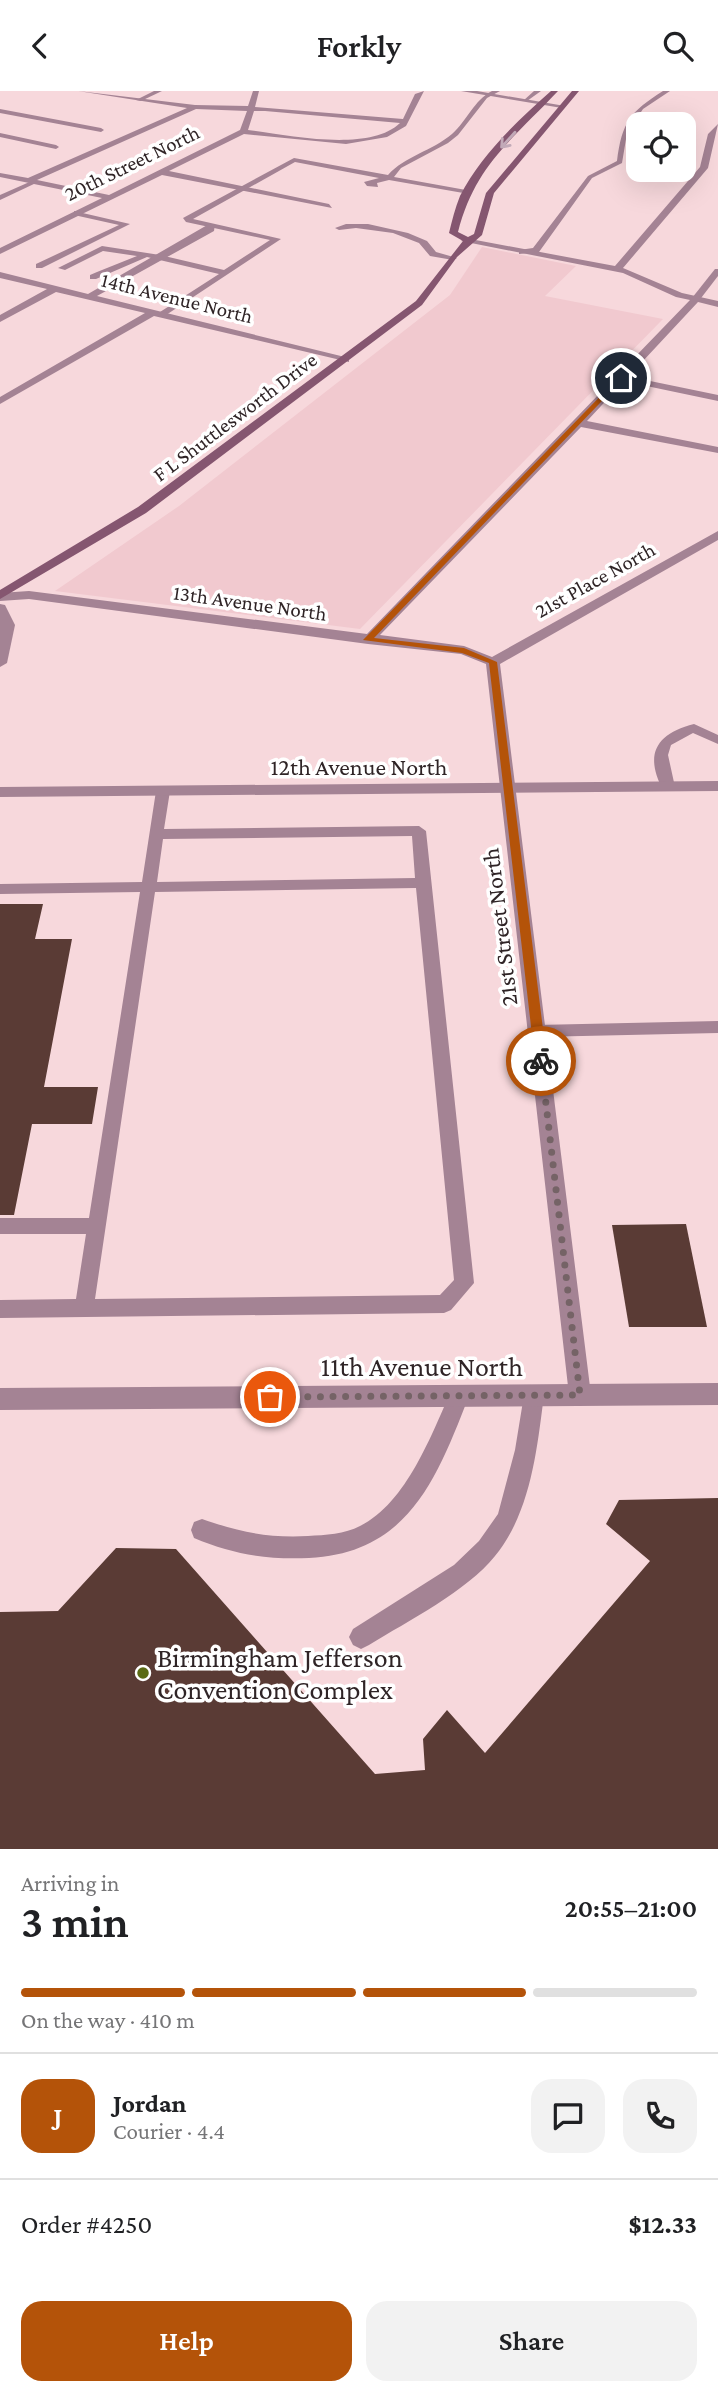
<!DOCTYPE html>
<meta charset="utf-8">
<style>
body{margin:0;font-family:"Crimson Pro",serif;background:#f2f2f2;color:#202124;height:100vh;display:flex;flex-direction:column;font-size:26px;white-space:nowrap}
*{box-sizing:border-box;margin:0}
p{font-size:23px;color:#757577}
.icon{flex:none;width:38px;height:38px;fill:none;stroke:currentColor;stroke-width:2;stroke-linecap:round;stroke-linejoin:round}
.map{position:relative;height:1758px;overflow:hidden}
.panel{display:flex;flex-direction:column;background:#fff;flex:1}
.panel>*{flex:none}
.fabs{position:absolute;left:626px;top:21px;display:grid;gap:14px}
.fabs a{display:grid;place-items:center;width:70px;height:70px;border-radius:14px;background:#fff;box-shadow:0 7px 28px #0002;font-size:35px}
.pin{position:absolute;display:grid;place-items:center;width:60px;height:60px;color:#fff;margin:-30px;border:4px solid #fff;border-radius:50%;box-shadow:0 2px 7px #0007}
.courier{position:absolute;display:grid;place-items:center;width:70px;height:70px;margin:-35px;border:5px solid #b45309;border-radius:50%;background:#fff;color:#222;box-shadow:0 2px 9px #0007}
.summary em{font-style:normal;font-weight:600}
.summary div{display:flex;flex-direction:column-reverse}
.summary{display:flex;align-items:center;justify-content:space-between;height:119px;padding:0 21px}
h1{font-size:46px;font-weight:600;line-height:52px}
.bar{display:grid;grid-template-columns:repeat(4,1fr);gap:10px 7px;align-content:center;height:84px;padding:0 21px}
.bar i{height:9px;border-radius:5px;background:#e0e0e0}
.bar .active{background:#b45309}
.bar p{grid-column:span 4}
.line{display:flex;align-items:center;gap:18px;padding:0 21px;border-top:2px solid #e0e0e0}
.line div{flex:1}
.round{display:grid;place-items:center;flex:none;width:74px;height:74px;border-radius:21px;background:#f2f2f2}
.action{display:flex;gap:14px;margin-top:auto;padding:14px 21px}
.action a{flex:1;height:80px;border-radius:21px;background:#b45309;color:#fff;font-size:28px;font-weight:600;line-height:80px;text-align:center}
.action a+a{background:#f2f2f2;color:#202124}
header{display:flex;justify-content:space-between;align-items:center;height:91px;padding:0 21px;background:#fff;font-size:32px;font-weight:600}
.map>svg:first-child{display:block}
.built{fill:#f1c9cf}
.building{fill:#5a3b35}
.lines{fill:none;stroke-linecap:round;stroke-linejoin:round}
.service{fill:#a48394;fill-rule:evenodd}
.minor{fill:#a48394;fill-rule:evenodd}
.tertiary{fill:#a48394;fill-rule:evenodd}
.secondary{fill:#855670;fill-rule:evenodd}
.oneway{stroke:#c2aab8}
.route{fill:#b45309}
.done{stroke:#756366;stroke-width:7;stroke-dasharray:0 12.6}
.poi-dot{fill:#5a6a14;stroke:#fff;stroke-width:2.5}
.labels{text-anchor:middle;stroke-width:7;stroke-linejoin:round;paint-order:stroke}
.far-street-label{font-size:21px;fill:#2f2426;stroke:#fff}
.street-label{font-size:24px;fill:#2f2426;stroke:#fff}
.near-street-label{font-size:28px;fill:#2f2426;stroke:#fff}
.near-poi-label{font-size:28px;fill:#2f2426;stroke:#fff;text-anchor:start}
</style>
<header><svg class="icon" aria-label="back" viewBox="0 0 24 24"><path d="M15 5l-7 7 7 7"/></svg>Forkly<svg class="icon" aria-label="search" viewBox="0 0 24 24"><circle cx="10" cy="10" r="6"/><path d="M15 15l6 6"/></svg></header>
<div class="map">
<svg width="718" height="1758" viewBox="0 0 718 1758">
<rect width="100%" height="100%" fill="#f7d8dc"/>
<polygon class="built" points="482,156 576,175 545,205 663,228 360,538 55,500 179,415 450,204"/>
<g class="building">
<polygon points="0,813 43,813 35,848 72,848 44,996 98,996 92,1033 32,1033 14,1124 0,1124"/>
<polygon points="686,1133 707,1236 629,1236 612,1134"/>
<polygon points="718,1407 718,1758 0,1758 0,1521 58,1520 116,1457 176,1458 375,1683 425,1679 423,1648 447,1619 485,1662 650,1470 606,1433 619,1409"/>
</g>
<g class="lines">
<g class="service">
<polygon points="154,0 162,0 141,10 136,9"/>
<path d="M492,0H500L487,7L458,44L448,52L401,77L394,86L466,99L469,103L389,89L377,92L378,96L367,95L364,91L379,87L295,71L193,128L281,148L163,226L159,223L160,221L219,183L147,166L96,188H90V184L97,181L137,165L103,160L65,179L58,177L102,155L160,164L224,179L270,149L186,131L183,127L294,67L388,84C405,65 432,60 452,43C467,30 474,9 492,0Z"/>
<polygon points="534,0 541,0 527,10 523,10"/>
<path d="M663,0H670L643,18L627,42L622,72L592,87L539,161L519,163V159L533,157L588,85L617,70C622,31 630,21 663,0Z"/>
<polygon points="0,18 101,37 104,39 101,41 0,22"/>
<polygon points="0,42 56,54 59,56 56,58 0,46"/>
<polygon points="34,89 36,92 0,109 0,104"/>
<polygon points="74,120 130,133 42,177 36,177 36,173 119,134 74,124"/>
<polygon points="346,133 368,133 408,142 427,150 436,161 457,167 453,169 430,165 419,152 393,142 356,137 339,139 335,137"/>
<polygon points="715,178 718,178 718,185 698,211 692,211 692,207"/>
<polygon points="621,284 718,304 718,310 618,289 618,285"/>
<path d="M694,633L718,644V653L693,642L671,654L668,664L675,696L668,700L663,699C644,663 656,643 694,633Z"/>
<path d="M163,696L170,700L164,738L419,735L426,740L474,1192L451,1219L444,1222L0,1227V1209L76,1208L86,1143H0V1127H89L140,801L0,803V793L142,791L156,700ZM412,745L415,787L157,791L163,748ZM416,797L454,1189L440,1204L95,1208L155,801Z"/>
<polygon points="718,930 718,942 537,946 531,944 529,940 531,936 537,934"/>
<path d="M534,1294L541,1297L544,1304C537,1358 531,1421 495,1465C467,1500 408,1530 369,1554L361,1558L353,1554L349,1546L353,1538L454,1474L479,1450L498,1423L515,1359L524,1304L527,1297Z"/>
<path d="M459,1295L466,1298L469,1305C437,1387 409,1462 309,1467C267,1469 232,1463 194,1447L191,1439L194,1431L202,1428C240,1441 267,1447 308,1445C325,1444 345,1443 360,1435C407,1412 432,1342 452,1298Z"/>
</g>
<g class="minor">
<path d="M78,0L195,14L248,15L253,0H259L255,16L403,28L415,3L424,0L406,35L387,46L346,53L244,43L169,80L329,113L332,117L162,84L0,163V157L102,107L0,86V82L28,87L187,17ZM196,18L247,20L240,39L109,104L37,89ZM254,20H265L400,32C369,62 287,44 248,39Z"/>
<polygon points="461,0 477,0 565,15 562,17"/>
<polygon points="718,33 708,77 623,177 682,202 718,210 718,216 698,211 587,330 718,356 718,362 581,336 380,544 464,555 492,566 718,440 718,449 500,573 591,1304 588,1312 580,1315 572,1312 569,1304 486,573 461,563 368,553 29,508 0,510 0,502 29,500 367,543 690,209 676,206 623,182 461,150 465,147 615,175 700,76 708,43"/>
<polygon points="209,133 215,133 214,140 97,205 349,267 349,271 154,225 0,313 0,306 145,222 56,201 0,231 0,224 47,198 0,187 0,181 88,203"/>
<polygon points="0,513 5,514 15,534 7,572 0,576"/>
</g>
<g class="tertiary">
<polygon points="718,690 718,700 0,706 0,696"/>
<polygon points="718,1292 718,1314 0,1319 0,1297"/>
</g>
<path class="secondary" d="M551,0H558C513,48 475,74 458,141L468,146L474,143L486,102L572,0H579L494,102L482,144L457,166L422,214L146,422L0,508V499L138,416L416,210L463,150L449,142C452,130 455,117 460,105C480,65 518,29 551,0Z"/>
</g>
<defs><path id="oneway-shaft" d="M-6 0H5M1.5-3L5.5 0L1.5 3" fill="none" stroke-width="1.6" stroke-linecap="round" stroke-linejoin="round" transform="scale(1.75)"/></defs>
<use class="oneway" href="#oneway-shaft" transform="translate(508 49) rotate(132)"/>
<polygon class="route" points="619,286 624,287 374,547 464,557 497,571 547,970 541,975 535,970 489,572 462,562 363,549"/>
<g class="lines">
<polyline class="done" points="270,1306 580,1304 541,970"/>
</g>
<circle class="poi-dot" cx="143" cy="1582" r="7"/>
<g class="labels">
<g class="far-street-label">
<text transform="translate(132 72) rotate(-26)" y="7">20th Street North</text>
<text transform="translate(177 207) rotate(14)" y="7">14th Avenue North</text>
<text transform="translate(235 326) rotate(-37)" y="7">F L Shuttlesworth Drive</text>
<text transform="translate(595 489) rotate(-29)" y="7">21st Place North</text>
<text transform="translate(250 512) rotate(8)" y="7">13th Avenue North</text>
</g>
<g class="street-label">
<text x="359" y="684">12th Avenue North</text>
<text transform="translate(500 836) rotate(-97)" y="8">21st Street North</text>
</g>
<g class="near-street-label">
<text x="422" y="1285">11th Avenue North</text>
</g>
<g class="near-poi-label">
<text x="157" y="1576">Birmingham Jefferson<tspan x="157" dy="32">Convention Complex</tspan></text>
</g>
</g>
</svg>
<div class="fabs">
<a><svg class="icon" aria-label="locate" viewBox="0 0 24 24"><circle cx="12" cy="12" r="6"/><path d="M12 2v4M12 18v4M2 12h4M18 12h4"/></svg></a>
</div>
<div class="pin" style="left:270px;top:1306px;background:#ea580c"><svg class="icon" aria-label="bag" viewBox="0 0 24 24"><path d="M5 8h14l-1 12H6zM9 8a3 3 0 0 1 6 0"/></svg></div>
<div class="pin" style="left:621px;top:287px;background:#1f2937"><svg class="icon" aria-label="home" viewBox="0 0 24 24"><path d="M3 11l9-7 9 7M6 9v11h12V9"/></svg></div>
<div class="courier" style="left:541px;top:970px"><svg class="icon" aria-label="bike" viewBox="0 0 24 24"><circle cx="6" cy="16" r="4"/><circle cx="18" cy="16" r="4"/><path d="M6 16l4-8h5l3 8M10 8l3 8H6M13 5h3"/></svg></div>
</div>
<section class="panel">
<div class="summary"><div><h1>3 min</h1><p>Arriving in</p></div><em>20:55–21:00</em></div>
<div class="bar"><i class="active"></i><i class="active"></i><i class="active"></i><i></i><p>On the way · 410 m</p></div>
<div class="line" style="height:126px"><b class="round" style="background:#b45309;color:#fff">J</b><div><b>Jordan</b><p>Courier · 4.4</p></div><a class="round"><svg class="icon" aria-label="chat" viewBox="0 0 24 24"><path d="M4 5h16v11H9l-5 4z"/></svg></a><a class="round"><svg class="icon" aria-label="phone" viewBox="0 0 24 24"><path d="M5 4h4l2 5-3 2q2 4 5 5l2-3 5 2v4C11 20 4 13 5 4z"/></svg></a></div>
<div class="line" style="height:91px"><div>Order #4250</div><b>$12.33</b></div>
<div class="action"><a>Help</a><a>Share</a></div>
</section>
